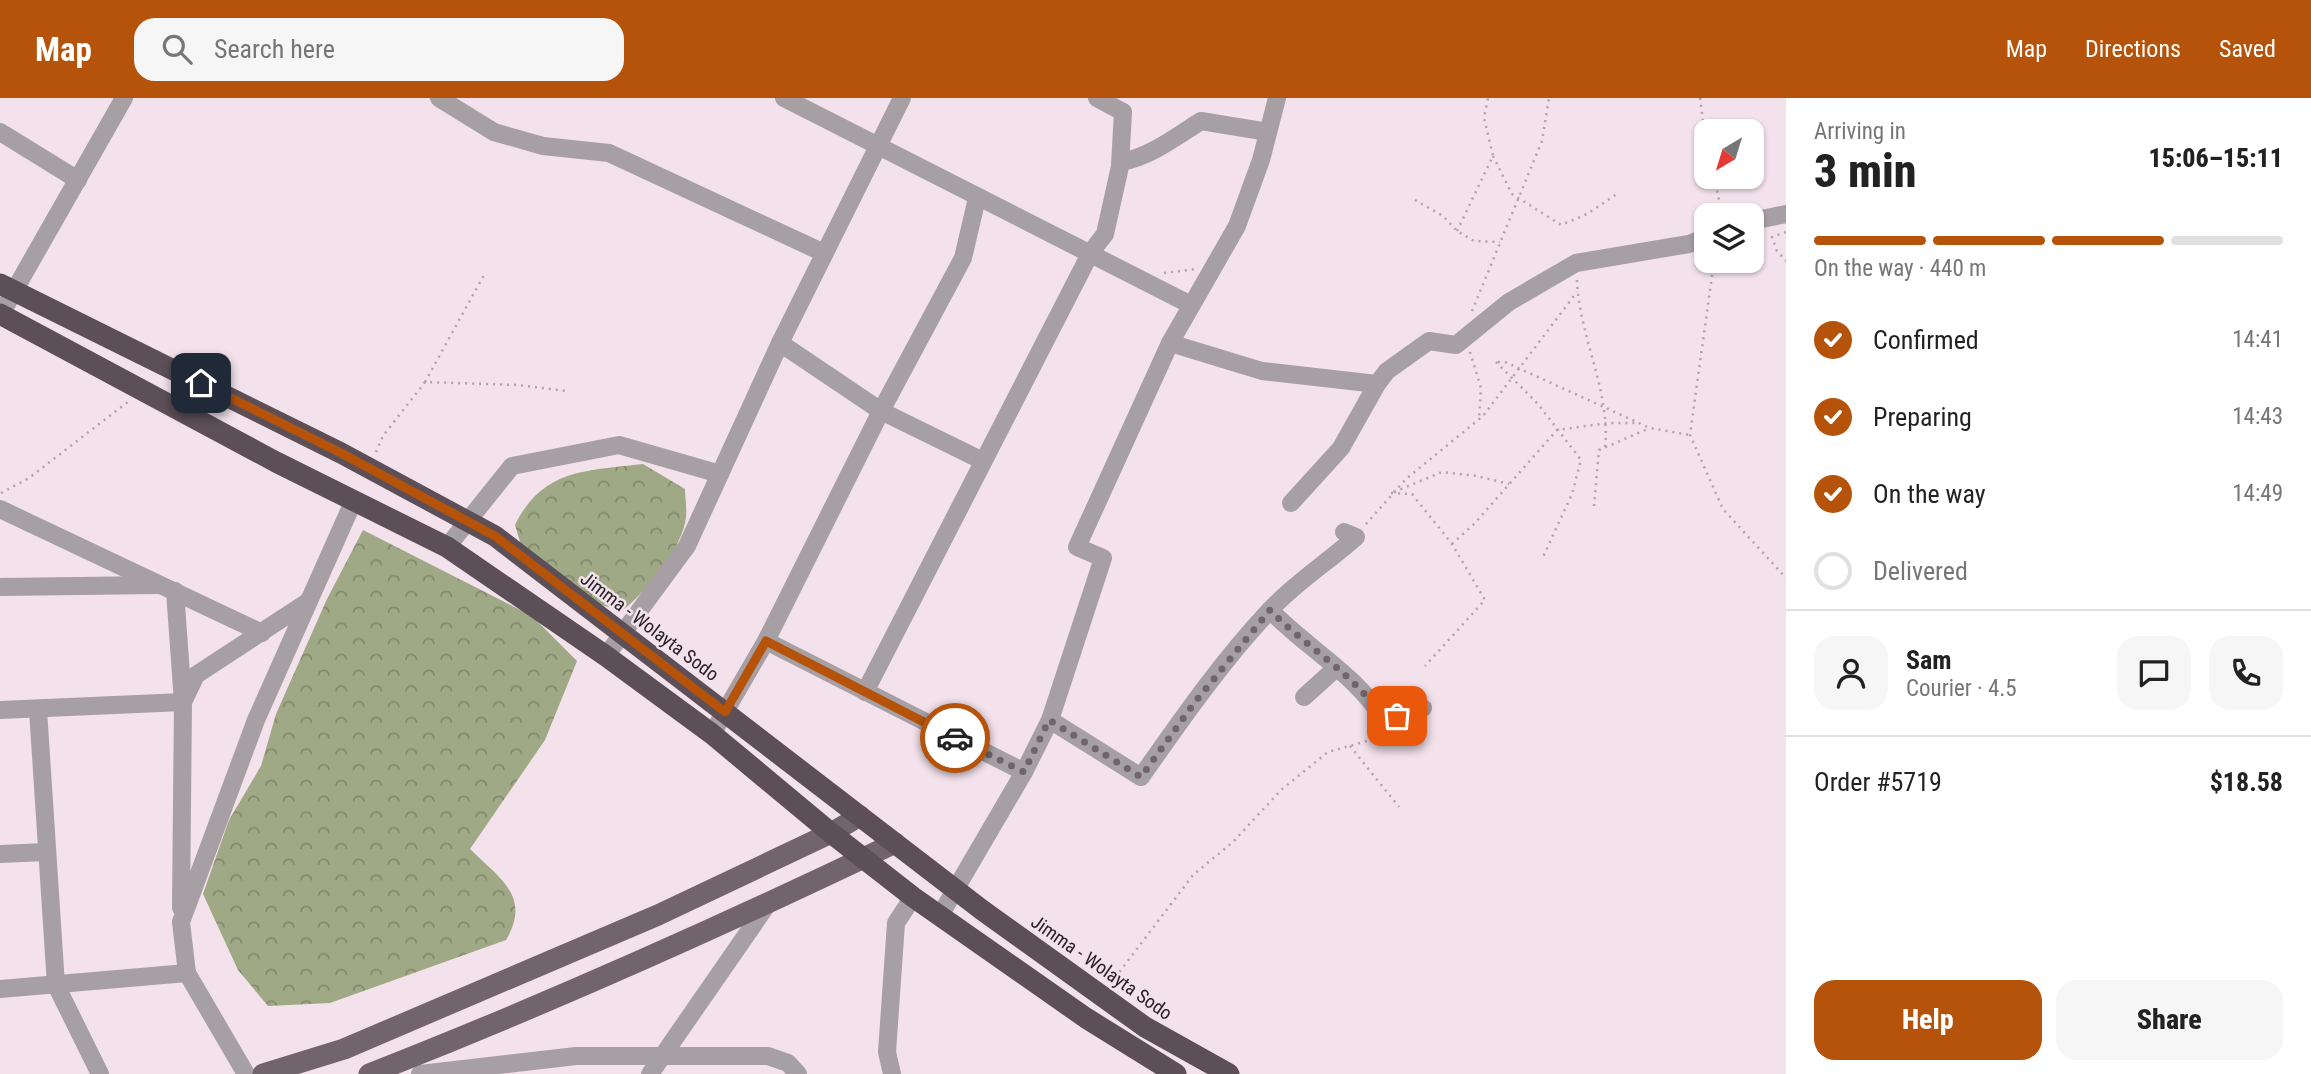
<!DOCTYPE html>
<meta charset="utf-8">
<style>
body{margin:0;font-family:"Roboto Condensed",sans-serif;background:#f6f6f6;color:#222;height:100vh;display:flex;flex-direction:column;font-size:26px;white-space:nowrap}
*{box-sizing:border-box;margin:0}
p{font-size:23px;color:#767676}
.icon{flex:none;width:38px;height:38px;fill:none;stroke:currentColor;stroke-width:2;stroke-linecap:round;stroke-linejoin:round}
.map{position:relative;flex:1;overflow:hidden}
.sheet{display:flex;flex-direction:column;background:#fff;width:525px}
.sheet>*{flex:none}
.needle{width:46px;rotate:218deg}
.buttons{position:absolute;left:1694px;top:21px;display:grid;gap:14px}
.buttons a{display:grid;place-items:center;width:70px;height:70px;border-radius:14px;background:#fff;box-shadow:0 2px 5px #0004;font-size:35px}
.pin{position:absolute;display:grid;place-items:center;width:60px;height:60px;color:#fff;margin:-30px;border-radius:14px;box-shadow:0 4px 10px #0006}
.courier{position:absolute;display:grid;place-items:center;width:70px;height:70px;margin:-35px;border:5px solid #b45309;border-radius:50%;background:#fff;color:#222;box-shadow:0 2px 9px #0007}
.overview em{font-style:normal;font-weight:800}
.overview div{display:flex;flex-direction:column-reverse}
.overview{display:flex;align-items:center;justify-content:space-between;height:119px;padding:0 28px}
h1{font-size:46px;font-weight:800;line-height:52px}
.bar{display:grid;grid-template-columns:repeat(4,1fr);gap:10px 7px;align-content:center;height:84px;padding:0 28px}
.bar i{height:9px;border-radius:5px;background:#e0e0e0}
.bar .active{background:#b45309}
.bar p{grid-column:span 4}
.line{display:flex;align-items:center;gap:18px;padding:0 28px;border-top:2px solid #e0e0e0}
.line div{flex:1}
.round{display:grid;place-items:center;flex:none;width:74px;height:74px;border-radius:21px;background:#f6f6f6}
ol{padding:0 28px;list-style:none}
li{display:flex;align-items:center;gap:21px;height:77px}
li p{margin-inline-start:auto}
li .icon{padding:7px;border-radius:50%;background:#b45309;color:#fff;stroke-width:4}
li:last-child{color:#767676}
li i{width:38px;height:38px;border:4px solid #e0e0e0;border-radius:50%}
.button{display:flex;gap:14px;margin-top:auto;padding:14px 28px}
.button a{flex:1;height:80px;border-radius:21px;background:#b45309;color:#fff;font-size:28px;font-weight:800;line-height:80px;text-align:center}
.button a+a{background:#f6f6f6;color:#222}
header{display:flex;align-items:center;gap:42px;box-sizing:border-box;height:98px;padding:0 35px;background:#b45309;color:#fff}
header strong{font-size:33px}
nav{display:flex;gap:38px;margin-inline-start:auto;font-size:24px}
.search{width:490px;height:63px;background:#f6f6f6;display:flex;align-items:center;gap:18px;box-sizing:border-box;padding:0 24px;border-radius:21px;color:#767676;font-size:26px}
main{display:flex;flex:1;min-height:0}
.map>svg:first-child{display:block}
.forest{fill:url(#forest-crowns)}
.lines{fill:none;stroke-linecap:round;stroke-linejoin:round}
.path{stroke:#b1a3ab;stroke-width:2.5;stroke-dasharray:2 5;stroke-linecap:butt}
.minor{stroke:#a69fa3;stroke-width:18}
.major{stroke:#71646b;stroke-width:21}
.highway{stroke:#5d4f57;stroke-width:21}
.done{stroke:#6f656a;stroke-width:7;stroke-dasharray:0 12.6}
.route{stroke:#b45309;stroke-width:9}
.labels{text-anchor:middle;stroke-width:5;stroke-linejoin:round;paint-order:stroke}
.street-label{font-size:19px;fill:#282225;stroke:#f3e1eb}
</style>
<header>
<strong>Map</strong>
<div class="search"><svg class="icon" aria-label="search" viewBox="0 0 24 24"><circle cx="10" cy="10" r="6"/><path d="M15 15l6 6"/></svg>Search here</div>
<nav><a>Map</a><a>Directions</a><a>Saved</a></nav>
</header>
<main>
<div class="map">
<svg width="1786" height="976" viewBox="0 0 1786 976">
<defs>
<pattern id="forest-crowns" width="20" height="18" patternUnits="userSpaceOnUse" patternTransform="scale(1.75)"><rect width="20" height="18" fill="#9fa985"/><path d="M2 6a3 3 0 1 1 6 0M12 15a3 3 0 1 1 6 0" fill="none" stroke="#82896d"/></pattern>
</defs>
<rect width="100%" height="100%" fill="#f3e1eb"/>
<g class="forest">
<path d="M643,366L685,391C685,400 687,410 686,419C683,450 645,495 622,513L595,505L521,447L515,427C543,370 587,373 643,366Z"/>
<path d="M363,432L532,518L577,563L545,642L470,751C499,780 532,798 506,842L330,905L268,908L238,872L203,796L229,722L261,668L276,616L327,501Z"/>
</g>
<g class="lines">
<g class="path">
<polyline points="1700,0 1706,44"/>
<polyline points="1493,58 1512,96 1561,127 1587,116 1617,96"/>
<polyline points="1714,79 1720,106 1719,117"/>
<polyline points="1415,102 1443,118 1457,133 1474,143 1500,144"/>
<polyline points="1457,133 1493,58 1484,20 1488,0"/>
<polyline points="1786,134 1772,139 1777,153 1786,163"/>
<polyline points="1714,163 1690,337 1723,411 1786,480"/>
<polyline points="1164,175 1196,171"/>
<path d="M1577,182C1579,239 1611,293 1605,350"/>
<polyline points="1472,213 1542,43 1549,0"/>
<polyline points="1470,254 1481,290 1479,321"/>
<polyline points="1496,264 1538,306 1581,362 1572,396 1543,459"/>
<polyline points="1498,264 1505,264 1650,330 1690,337"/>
<polyline points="425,284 484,177"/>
<polyline points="376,354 383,338 425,284 518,287 566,293"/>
<polyline points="1394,394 1442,374 1477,378 1509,386"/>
<polyline points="1,395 29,380 129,303"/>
<polyline points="1391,395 1412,396 1452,446 1485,502 1425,568"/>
<polyline points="1594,408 1599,352 1650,330"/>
<polyline points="1366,426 1406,381 1483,318 1577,194"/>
<polyline points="1452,446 1474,426 1557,332 1608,325 1639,325"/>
<polyline points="1350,648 1399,709"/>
<polyline points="1111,885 1193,777 1233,744 1281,692 1328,654 1392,636"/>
</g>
<g class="minor">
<polyline points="439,0 494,34 543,48 609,55 824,155"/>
<polyline points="784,0 1191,207"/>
<polyline points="1097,0 1123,14 1120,67"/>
<polyline points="0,34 78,82"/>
<polyline points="1752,123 1786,116"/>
<polyline points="1,216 124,0"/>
<polyline points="780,245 881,313 983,363"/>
<polyline points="1170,245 1262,273 1377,286 1387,273 1429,243 1456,247 1509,204 1576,165 1689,146 1706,139"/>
<polyline points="1291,405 1341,350 1377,286"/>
<polyline points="0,411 262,535"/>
<polyline points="447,449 512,368 619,347 720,376"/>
<polyline points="0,489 157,487"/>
<path d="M1270,512C1304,548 1358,578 1382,620L1423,610"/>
<polyline points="766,543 1024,674"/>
<polyline points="606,558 687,448 780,245 902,0"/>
<path d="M865,594L1091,154L1105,136L1121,64C1150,59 1177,38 1201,23L1268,34"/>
<polyline points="1304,599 1335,571"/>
<polyline points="0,612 183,604 175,493"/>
<polyline points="38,612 56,887 100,976"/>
<path d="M1050,622L1141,679C1181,622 1222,563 1270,512C1296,484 1328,464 1356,439L1344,434"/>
<polyline points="712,636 766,543 881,313 963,160 977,100"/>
<polyline points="0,756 45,754"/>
<polyline points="181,810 183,604 196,577 306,505"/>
<polyline points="941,816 1024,674 1050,622 1103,460 1077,449 1170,245 1237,128 1261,62 1277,0"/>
<polyline points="0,891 187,875"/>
<polyline points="246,976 187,875 181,824 256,622 354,402"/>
<polyline points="420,976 576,958 768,958 788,965 798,976"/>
<polyline points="650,976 767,807"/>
<polyline points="892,976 887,954 896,825 913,799"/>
</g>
<g class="major">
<polyline points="263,976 344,951 658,817 831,735 860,718"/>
<path d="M369,976C548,906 722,828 895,745"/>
</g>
<g class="highway">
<polyline points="0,186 341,355 495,438 982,812 1145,929 1229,976"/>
<polyline points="0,216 276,364 447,449 606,558 712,636 831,735 913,799 1086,920 1176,976"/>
</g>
</g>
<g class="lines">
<path class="done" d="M955,640L1024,674L1049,622L1141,679L1195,604L1270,512C1304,548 1358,578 1382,620L1397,618"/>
<polyline class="route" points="201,285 341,355 495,438 725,614 766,543 955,640"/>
</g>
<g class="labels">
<g class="street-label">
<text transform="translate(650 528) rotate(37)" y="7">Jimma - Wolayta Sodo</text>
<text transform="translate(1102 869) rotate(35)" y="7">Jimma - Wolayta Sodo</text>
</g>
</g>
</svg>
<div class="buttons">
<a><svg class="needle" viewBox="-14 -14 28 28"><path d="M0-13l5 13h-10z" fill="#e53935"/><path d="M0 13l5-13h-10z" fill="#767676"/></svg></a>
<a><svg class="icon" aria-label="layers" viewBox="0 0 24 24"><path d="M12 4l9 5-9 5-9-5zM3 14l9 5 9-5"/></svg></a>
</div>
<div class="pin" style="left:1397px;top:618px;background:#ea580c"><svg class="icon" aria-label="bag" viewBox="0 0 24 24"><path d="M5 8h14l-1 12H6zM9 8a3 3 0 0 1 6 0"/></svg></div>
<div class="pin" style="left:201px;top:285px;background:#1f2937"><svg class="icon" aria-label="home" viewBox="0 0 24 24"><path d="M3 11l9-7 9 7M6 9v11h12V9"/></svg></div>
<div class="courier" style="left:955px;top:640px"><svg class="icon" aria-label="car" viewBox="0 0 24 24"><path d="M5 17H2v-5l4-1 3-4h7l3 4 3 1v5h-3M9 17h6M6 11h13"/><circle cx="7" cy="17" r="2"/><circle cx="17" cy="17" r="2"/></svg></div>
</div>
<section class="sheet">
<div class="overview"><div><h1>3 min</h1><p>Arriving in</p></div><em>15:06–15:11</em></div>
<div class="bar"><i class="active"></i><i class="active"></i><i class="active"></i><i></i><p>On the way · 440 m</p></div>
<ol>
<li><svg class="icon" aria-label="check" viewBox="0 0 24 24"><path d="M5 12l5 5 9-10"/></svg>Confirmed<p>14:41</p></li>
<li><svg class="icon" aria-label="check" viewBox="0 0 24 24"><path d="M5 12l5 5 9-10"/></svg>Preparing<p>14:43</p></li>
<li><svg class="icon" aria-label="check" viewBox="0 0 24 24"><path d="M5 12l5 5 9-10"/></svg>On the way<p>14:49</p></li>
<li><i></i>Delivered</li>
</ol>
<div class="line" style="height:126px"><a class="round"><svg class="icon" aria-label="person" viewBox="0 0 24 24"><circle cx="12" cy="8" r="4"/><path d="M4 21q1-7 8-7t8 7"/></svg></a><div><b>Sam</b><p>Courier · 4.5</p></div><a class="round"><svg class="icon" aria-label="chat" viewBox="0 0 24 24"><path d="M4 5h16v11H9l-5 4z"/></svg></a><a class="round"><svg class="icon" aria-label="phone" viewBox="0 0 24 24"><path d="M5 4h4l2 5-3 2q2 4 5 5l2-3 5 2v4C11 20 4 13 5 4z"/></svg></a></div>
<div class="line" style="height:91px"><div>Order #5719</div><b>$18.58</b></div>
<div class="button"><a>Help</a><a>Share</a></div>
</section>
</main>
